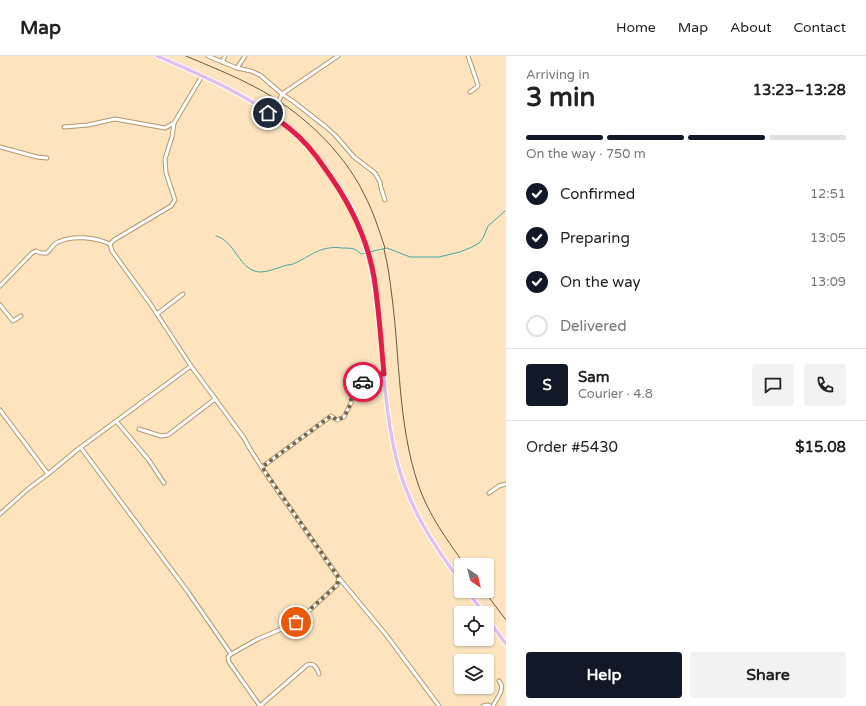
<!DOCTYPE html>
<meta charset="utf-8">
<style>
body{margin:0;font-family:"Varela Round",sans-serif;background:#f2f2f2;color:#222;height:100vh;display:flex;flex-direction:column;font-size:15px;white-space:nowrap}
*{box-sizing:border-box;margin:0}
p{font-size:13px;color:#767676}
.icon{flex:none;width:22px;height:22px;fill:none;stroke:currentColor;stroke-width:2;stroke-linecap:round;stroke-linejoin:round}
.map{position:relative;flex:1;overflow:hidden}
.panel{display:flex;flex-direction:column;background:#fff;width:360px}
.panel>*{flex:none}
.needle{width:26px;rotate:145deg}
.buttons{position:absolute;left:454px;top:502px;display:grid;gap:8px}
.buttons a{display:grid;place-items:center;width:40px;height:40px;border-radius:4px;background:#fff;box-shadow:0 1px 3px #0004;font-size:20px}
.pin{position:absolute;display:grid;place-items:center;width:34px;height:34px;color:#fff;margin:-17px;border:2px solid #fff;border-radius:50%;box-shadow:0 1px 4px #0007}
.courier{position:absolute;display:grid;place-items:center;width:40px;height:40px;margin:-20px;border:3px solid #e11d48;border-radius:50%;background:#fff;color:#222;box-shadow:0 1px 5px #0007}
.overview em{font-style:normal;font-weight:700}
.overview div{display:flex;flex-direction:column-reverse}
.overview{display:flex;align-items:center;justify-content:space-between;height:68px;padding:0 20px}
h1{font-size:26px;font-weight:700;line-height:30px}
.bar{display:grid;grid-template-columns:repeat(4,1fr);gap:6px 4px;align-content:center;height:48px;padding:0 20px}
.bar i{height:5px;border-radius:3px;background:#e0e0e0}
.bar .active{background:#111827}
.bar p{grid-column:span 4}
.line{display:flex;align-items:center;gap:10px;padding:0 20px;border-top:1px solid #e0e0e0}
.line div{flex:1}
.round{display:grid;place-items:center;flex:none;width:42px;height:42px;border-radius:4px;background:#f2f2f2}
ol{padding:0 20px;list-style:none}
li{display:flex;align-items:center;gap:12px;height:44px}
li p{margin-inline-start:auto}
li .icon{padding:4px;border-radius:50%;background:#111827;color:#fff;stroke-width:4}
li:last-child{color:#767676}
li i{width:22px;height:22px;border:2px solid #e0e0e0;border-radius:50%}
.cta{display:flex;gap:8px;margin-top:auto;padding:8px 20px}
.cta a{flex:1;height:46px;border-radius:4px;background:#111827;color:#fff;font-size:16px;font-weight:700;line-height:46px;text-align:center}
.cta a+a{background:#f2f2f2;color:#222}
header{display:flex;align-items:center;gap:24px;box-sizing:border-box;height:56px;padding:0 20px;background:#fff;border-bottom:1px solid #e0e0e0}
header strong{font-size:19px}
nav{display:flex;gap:22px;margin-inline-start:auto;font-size:14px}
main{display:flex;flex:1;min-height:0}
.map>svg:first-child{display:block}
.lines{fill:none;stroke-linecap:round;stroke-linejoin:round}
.stream{stroke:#44a8a5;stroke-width:1}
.minor-casing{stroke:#b3976a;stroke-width:5}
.major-casing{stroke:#fff;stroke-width:5.5}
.minor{stroke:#fff;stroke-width:3}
.major{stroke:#e3bfee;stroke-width:3.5}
.rail{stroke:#675941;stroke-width:1}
.done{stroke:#77674f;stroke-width:4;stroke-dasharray:0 7.2}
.route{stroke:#e11d48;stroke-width:5}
</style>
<header>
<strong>Map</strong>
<nav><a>Home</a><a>Map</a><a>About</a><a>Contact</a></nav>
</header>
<main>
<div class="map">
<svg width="506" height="650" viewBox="0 0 506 650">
<rect width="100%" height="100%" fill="#fde4bf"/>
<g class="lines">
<g class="stream">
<path d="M216,180C235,184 239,215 260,216C268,216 274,213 281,211C285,209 289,209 293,208C311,200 321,189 342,192C345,192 351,192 354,193C357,194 359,197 362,198L366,197"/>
<polyline points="369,196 387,192 410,201 439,201 460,196 472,191 479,187 483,182 488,170 505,155"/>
</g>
<g class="minor-casing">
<g id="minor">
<polyline points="208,0 237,12 251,15 260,19 282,38 294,46 326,71 335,79 354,101 375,117 380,126 381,132 385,144"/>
<polyline points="468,0 478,29 477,31 470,36"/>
<polyline points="222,6 225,0"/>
<polyline points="237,12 245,0"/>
<polyline points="202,20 174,67 172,81 165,103 166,117 175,144 171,150 114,184 110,188 112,195 149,246 191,310 244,382 250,393 268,421 339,522 387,580 439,650"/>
<polyline points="268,57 279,45 282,38 338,0"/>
<polyline points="64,71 88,69 115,63 165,72 174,67"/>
<polyline points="0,91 37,101 47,102"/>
<path d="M0,230L32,197L36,195L41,197H47C51,193 53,188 58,186C73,179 95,181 110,188"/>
<polyline points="0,249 13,265 21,260"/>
<polyline points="157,258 183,238"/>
<polyline points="0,354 48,418 77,394 191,310"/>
<polyline points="117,366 148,403 164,427"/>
<polyline points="139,373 161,380 168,379 215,343"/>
<polyline points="81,392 188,536 231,598"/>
<polyline points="262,411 331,360 337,364 344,361 351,347 353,336 355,331 376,318 384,318"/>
<polyline points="489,437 499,430 506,428"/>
<polyline points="0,458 28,433 48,418"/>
<polyline points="260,650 229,606 228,601 231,598 258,583 296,567 337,529 339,522"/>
<path d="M260,650L307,609C314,606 317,612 319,618"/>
<polyline points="483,650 488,649 490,650"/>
<path d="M493,650C497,642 506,633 499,625"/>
</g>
</g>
<g class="major-casing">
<g id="major">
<path d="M157,0C201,19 254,41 291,74C306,86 318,102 329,118C339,132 350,147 356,162C388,241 376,328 398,409C410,453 434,490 461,526"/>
<polyline points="467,535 484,557"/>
<polyline points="487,562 506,588"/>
</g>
</g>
<use href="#minor" class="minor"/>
<use href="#major" class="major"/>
<g class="rail">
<path d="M186,0C209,10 233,19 255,31C299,54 342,93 364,138C373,155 379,174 385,192L384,193C388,209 390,225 392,241C400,303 398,368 418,428C428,458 447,484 465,509"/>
<polyline points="484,535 506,564"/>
</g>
</g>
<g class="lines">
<path class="done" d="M296,566L337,529L339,522L262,411L331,360L337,364C344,363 350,352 351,344C352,340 352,335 355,331C357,329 360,327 363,326"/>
<path class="route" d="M268,57C275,62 283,67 290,73C304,84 316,99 326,114C350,147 367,181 374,221C379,253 381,286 384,318H376L363,326"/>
</g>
</svg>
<div class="buttons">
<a><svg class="needle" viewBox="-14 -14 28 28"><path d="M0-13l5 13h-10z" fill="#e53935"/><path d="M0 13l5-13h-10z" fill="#767676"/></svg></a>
<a><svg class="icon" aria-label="locate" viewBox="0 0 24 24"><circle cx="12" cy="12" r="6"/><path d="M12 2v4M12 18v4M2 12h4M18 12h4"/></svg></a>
<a><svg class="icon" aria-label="layers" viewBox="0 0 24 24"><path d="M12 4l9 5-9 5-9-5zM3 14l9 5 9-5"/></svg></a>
</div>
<div class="pin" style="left:296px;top:566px;background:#ea580c"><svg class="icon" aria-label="bag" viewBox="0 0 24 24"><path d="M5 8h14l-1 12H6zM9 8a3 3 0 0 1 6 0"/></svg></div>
<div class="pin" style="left:268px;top:57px;background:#1f2937"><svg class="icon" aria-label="home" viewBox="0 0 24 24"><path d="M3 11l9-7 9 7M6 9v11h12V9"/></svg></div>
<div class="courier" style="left:363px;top:326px"><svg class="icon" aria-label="car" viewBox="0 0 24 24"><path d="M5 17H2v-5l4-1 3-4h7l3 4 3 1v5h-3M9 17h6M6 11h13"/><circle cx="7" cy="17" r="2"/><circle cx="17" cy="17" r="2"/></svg></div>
</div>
<section class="panel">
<div class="overview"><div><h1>3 min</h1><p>Arriving in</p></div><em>13:23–13:28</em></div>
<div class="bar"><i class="active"></i><i class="active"></i><i class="active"></i><i></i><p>On the way · 750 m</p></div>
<ol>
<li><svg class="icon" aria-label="check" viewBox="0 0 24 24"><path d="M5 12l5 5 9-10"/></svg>Confirmed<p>12:51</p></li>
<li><svg class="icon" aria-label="check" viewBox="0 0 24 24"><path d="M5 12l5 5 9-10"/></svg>Preparing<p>13:05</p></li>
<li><svg class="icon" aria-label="check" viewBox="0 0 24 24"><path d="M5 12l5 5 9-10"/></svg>On the way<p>13:09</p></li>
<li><i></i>Delivered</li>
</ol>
<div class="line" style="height:72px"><b class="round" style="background:#111827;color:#fff">S</b><div><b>Sam</b><p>Courier · 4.8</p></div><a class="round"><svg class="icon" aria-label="chat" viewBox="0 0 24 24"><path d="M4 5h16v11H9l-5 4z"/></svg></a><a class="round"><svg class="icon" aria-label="phone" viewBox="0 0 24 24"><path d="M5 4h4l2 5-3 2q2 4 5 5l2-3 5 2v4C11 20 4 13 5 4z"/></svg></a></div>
<div class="line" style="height:52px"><div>Order #5430</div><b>$15.08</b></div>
<div class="cta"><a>Help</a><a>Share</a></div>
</section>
</main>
